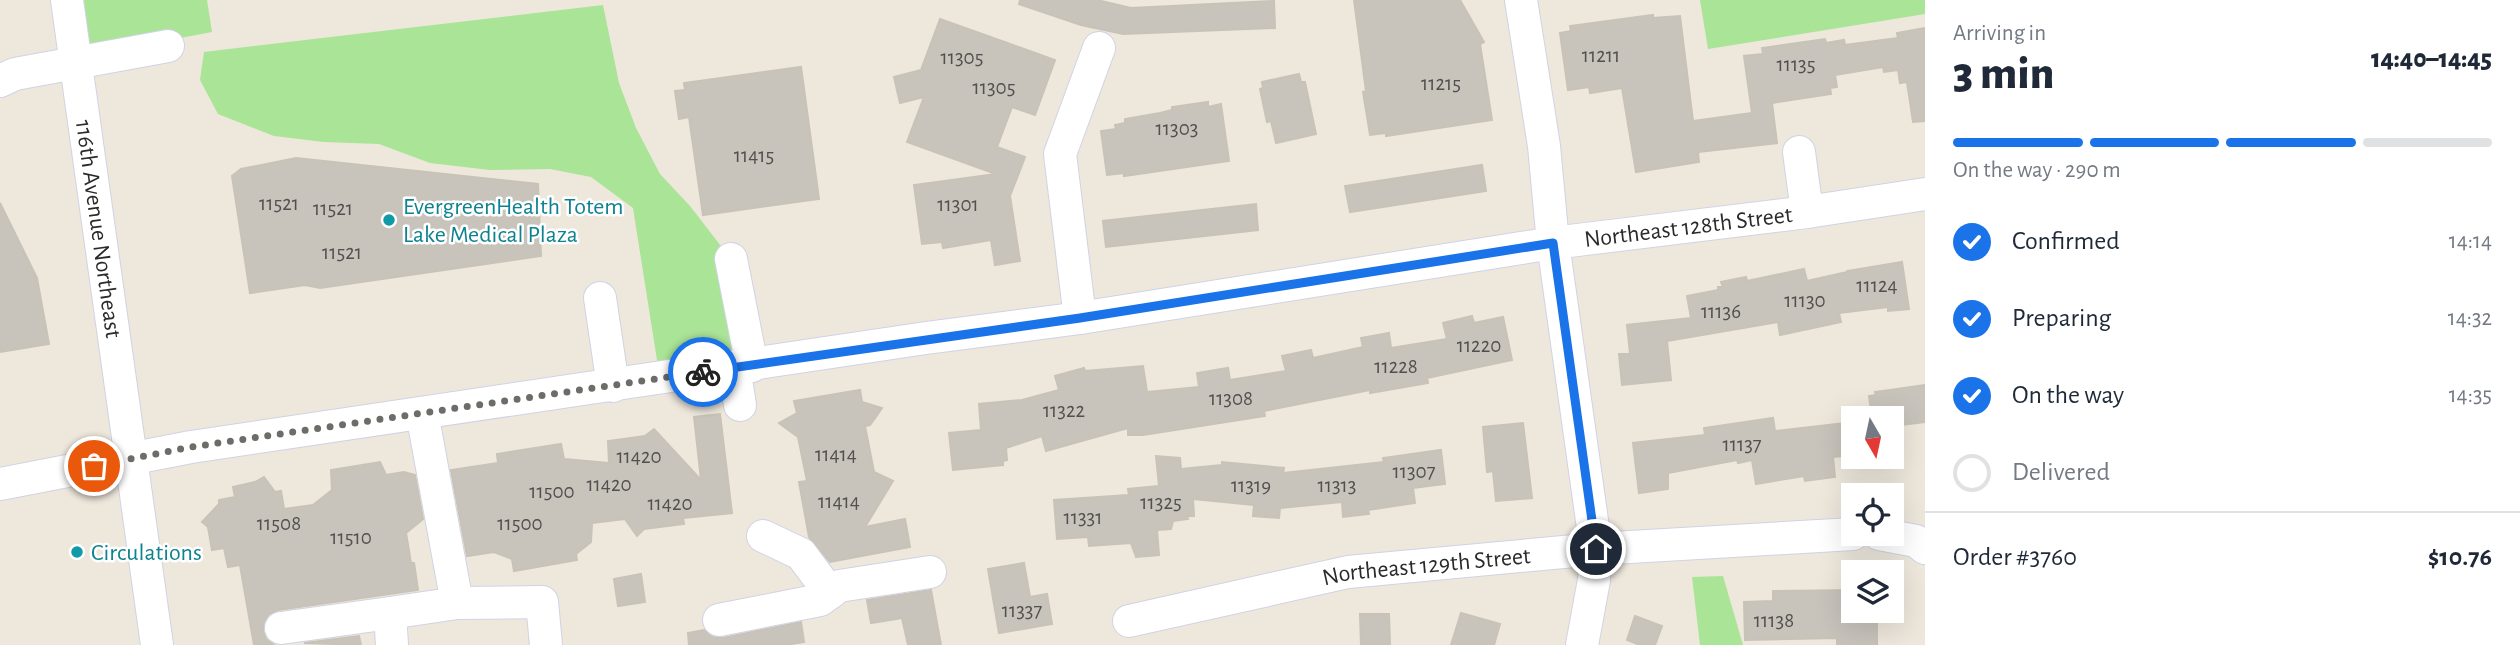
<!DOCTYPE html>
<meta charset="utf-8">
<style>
body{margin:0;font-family:"Alegreya Sans",sans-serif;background:#f6f6f7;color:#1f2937;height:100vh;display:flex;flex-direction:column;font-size:26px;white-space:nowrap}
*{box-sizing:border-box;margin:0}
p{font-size:23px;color:#747a83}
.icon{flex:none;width:38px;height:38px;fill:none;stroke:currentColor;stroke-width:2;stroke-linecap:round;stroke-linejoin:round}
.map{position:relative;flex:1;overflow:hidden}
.sheet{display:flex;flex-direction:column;background:#fff;width:595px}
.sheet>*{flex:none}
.needle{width:46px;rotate:171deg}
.controls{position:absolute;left:1841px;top:406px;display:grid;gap:14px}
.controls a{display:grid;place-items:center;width:63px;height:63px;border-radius:0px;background:#fff;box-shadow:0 7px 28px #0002;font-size:35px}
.pin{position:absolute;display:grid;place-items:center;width:60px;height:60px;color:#fff;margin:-30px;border:4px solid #fff;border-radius:50%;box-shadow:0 2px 7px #0007}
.courier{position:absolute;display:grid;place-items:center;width:70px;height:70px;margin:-35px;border:5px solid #1a73e8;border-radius:50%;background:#fff;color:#222;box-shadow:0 2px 9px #0007}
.head em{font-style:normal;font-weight:800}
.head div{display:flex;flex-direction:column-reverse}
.head{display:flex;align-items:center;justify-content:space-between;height:119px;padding:0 28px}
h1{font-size:46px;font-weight:800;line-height:52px}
.bar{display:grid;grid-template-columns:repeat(4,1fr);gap:10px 7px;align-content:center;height:84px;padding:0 28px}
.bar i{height:9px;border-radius:5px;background:#e0e1e3}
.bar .selected{background:#1a73e8}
.bar p{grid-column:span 4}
.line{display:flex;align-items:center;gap:18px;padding:0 28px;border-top:2px solid #e0e1e3}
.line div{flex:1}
ol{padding:0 28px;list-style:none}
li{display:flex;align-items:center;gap:21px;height:77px}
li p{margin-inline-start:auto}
li .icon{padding:7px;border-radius:50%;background:#1a73e8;color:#fff;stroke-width:4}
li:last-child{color:#747a83}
li i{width:38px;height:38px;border:4px solid #e0e1e3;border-radius:50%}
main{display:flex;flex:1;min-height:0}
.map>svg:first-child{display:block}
.green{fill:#aae497}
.building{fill:#c8c4bc;stroke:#c8c3b6;stroke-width:2}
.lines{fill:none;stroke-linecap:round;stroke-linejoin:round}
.minor-casing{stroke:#d1d3e4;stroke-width:34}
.minor{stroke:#fff;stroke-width:32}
.done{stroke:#6e6c68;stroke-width:7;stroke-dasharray:0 12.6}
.route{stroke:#1a73e8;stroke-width:9}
.culture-dot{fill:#0f9aa8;stroke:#fff;stroke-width:2.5}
.labels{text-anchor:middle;stroke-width:5;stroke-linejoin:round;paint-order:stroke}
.number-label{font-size:21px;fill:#52504e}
.culture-label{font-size:24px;fill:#0d838f;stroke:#fff;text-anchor:start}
.street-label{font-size:24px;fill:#2a2a2a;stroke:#fff}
</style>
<main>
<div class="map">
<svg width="1925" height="645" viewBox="0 0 1925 645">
<rect width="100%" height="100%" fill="#ede7dc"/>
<g class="green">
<polygon points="67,0 207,0 212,32 75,58"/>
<polygon points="1700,0 1925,0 1925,14 1708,49"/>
<polygon points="603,5 619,83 636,128 660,174 690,206 731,259 751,366 660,379 633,208 591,177 550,169 490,170 430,163 379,144 324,142 274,136 218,114 200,80 204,52"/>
<polygon points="1723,576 1743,645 1700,645 1692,577"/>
</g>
<g class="building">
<polygon points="1020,0 1097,0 1131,8 1274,1 1275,28 1123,34 1081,25 1019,4"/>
<polygon points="1354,0 1460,0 1484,42 1480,44 1492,120 1386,136 1386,133 1370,135 1363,92 1366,91"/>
<polygon points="1653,15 1653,18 1680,16 1693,121 1752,113 1744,56 1763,54 1762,48 1825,39 1826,43 1844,40 1845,45 1898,38 1897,33 1925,28 1925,121 1913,122 1907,82 1900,83 1898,70 1884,72 1883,67 1835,75 1837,87 1830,88 1831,94 1772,103 1777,143 1698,152 1699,162 1636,172 1622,88 1590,93 1589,87 1568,90 1560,33 1571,31 1570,26"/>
<polygon points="940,19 1055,60 1035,115 1012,107 997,147 1025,157 1010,196 1020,261 995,265 991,240 943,248 942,242 922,244 914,185 996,174 907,142 924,97 900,103 894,77 921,70"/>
<polygon points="801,67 819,199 703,215 689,117 679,119 675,91 685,90 684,83"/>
<polygon points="1299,74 1301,82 1305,82 1316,134 1276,143 1271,121 1267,122 1260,89 1263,88 1262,82"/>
<polygon points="1208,102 1208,107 1221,104 1229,161 1124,176 1124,173 1107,175 1101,131 1116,129 1115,125 1125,123 1125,119 1160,113 1172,110 1172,107"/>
<polygon points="296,158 538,184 541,256 320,288 305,285 250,293 232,176 241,169"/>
<polygon points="1482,165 1486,191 1350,212 1345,186"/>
<polygon points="0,203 37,278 49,344 0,352"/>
<polygon points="1256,204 1258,230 1106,247 1103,221"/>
<polygon points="1902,262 1909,309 1888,311 1888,307 1839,313 1841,322 1780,335 1778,322 1667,341 1671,380 1622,385 1619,354 1630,354 1627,325 1691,318 1687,296 1718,290 1718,287 1723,287 1721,282 1746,277 1747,281 1804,269 1807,281 1847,272 1847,271"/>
<polygon points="1472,316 1474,323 1503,317 1512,360 1427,378 1428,383 1370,393 1370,390 1264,411 1265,416 1143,435 1128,435 1128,428 1046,451 1042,436 1006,448 1007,460 1003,461 1003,465 953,470 949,433 981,430 979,404 1022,400 1059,390 1055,376 1084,368 1085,371 1143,366 1147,392 1199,387 1197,373 1228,368 1230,380 1286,371 1282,356 1311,350 1313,358 1363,347 1361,338 1389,333 1391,348 1447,339 1443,323"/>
<polygon points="1925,385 1925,422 1892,426 1892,418 1872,418 1869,396 1876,395 1875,392"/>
<polygon points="860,390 862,402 882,408 870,425 865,426 874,472 893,481 865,527 905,519 910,547 830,562 809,537 799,482 807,481 798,437 779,423 797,413 794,401"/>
<polygon points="720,414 732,513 683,518 684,524 644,529 637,536 625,519 592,523 591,542 576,554 577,560 514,571 512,559 494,552 467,556 451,470 498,463 497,454 561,444 564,459 609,463 608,441 645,436 654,429 701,480 694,417"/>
<polygon points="1773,418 1775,431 1853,422 1853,455 1833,457 1835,477 1805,481 1804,476 1756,484 1752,460 1738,463 1737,460 1668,473 1668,489 1639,493 1633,443 1705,435 1704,428"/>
<polygon points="1523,423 1532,498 1496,501 1493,471 1487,472 1483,427"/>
<polygon points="1441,450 1445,484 1413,488 1415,503 1368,510 1369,514 1343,517 1342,502 1280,508 1279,518 1253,516 1254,505 1193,499 1194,516 1187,516 1188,519 1173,521 1171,529 1157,530 1159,555 1136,557 1131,543 1089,546 1088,537 1057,539 1054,500 1129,495 1128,489 1159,486 1156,456 1180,458 1181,469 1222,465 1222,462 1284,468 1283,473 1384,462 1383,458"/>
<polygon points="380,462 386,475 404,472 415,475 423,519 406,533 411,563 414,563 418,590 278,610 269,614 264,622 263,631 266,639 273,644 254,645 240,565 228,567 224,548 212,550 208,527 202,522 219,504 219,500 235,497 233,487 255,482 264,477 275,492 281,491 284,509 313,505 332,490 331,470"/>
<polygon points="1024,563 1030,597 1047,594 1052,624 999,633 988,569"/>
<polygon points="641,574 645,602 618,606 614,579"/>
<polygon points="931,590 941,645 908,645 902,618 871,623 867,600"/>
<polygon points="1853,590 1853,611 1877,611 1877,645 1837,645 1837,638 1745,640 1744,602 1773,601 1773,591"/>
<polygon points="1461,613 1500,624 1494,645 1451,645"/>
<polygon points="1360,614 1389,614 1390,645 1361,645"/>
<polygon points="1635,616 1662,626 1655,645 1640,645 1627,640"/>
<polygon points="801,622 804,642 785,645 689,645 688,633 704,630 712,637 723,638"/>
<polygon points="359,636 361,645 304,643"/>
</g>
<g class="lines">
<g class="minor-casing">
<g id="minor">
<path id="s1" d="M67,0L157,645"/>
<polyline points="1521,0 1544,146 1553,243 1596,549 1594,580 1582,645"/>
<polyline points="0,81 15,74 168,46"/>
<polyline points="1799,152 1807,212"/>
<polyline points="731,259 752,366"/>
<polyline points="600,298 613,386"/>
<polyline points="1080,318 1060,154 1099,48"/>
<polyline points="734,367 740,405"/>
<polyline points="422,413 457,603"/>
<path id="s2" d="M0,484L191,447L926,338L1080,318L1553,243L1807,212L1925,194"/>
<polyline points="1879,534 1916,541 1925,548"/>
<polyline points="763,536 801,554 830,593"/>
<polyline points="719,620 820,600 839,586 930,572"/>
<path id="s3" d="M1129,621L1348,572L1596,549L1853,534"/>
<polyline points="281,628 390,613"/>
<polyline points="392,645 390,613 457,603 542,602 546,645"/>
</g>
</g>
<use href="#minor" class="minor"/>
</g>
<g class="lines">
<polyline class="done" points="94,466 191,447 703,372"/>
<polyline class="route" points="703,372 1080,318 1553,243 1596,549"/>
</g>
<g class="culture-dot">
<circle cx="389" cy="220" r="7"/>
<circle cx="77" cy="552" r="7"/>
</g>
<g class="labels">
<g class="number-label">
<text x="1601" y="62">11211</text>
<text x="962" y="64">11305</text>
<text x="1796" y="71">11135</text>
<text x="1441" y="90">11215</text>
<text x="994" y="94">11305</text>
<text x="1177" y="135">11303</text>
<text x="754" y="162">11415</text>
<text x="279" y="210">11521</text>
<text x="958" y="211">11301</text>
<text x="333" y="215">11521</text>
<text x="342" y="259">11521</text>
<text x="1877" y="292">11124</text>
<text x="1805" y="307">11130</text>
<text x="1721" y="318">11136</text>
<text x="1479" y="352">11220</text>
<text x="1396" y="373">11228</text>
<text x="1231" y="405">11308</text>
<text x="1064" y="417">11322</text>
<text x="1742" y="451">11137</text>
<text x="836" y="461">11414</text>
<text x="639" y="463">11420</text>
<text x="1414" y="478">11307</text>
<text x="609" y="491">11420</text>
<text x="1251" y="492">11319</text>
<text x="1337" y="492">11313</text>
<text x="552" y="498">11500</text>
<text x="839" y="508">11414</text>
<text x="1161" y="509">11325</text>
<text x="670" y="510">11420</text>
<text x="1083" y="524">11331</text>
<text x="279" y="530">11508</text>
<text x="520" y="530">11500</text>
<text x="351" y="544">11510</text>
<text x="1022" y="617">11337</text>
<text x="1774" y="627">11138</text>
</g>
<g class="culture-label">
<text x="403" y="214">EvergreenHealth Totem<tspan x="403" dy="28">Lake Medical Plaza</tspan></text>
<text x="91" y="560">Circulations</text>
</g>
<g class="street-label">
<text dy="8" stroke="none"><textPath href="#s2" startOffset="1708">Northeast 128th Street</textPath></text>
<text dy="8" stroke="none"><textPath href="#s1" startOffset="231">116th Avenue Northeast</textPath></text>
<text dy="8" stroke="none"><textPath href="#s3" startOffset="303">Northeast 129th Street</textPath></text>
</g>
</g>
</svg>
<div class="controls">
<a><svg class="needle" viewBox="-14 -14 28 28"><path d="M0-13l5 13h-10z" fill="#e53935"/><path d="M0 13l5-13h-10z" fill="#747a83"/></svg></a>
<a><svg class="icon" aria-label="locate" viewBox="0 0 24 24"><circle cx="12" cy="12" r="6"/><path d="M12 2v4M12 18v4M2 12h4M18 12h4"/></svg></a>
<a><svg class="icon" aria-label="layers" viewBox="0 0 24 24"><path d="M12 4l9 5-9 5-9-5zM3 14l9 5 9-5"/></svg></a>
</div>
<div class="pin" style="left:94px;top:466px;background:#ea580c"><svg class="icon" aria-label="bag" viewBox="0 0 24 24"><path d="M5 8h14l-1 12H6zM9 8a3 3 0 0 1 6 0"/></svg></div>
<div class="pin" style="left:1596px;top:549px;background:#1f2937"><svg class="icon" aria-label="home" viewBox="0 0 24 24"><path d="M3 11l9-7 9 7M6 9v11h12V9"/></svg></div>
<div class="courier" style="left:703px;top:372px"><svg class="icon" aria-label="bike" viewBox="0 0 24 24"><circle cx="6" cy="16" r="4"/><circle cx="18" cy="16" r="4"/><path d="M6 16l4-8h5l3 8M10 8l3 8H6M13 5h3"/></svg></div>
</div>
<section class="sheet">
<div class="head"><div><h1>3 min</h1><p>Arriving in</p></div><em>14:40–14:45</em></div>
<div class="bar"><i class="selected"></i><i class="selected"></i><i class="selected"></i><i></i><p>On the way · 290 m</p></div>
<ol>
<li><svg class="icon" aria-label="check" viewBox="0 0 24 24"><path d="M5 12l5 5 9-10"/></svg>Confirmed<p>14:14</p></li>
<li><svg class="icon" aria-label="check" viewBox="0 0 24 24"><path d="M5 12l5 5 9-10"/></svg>Preparing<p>14:32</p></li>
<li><svg class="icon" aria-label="check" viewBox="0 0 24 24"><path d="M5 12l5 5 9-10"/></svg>On the way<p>14:35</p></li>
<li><i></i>Delivered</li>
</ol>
<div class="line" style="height:91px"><div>Order #3760</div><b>$10.76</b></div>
</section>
</main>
